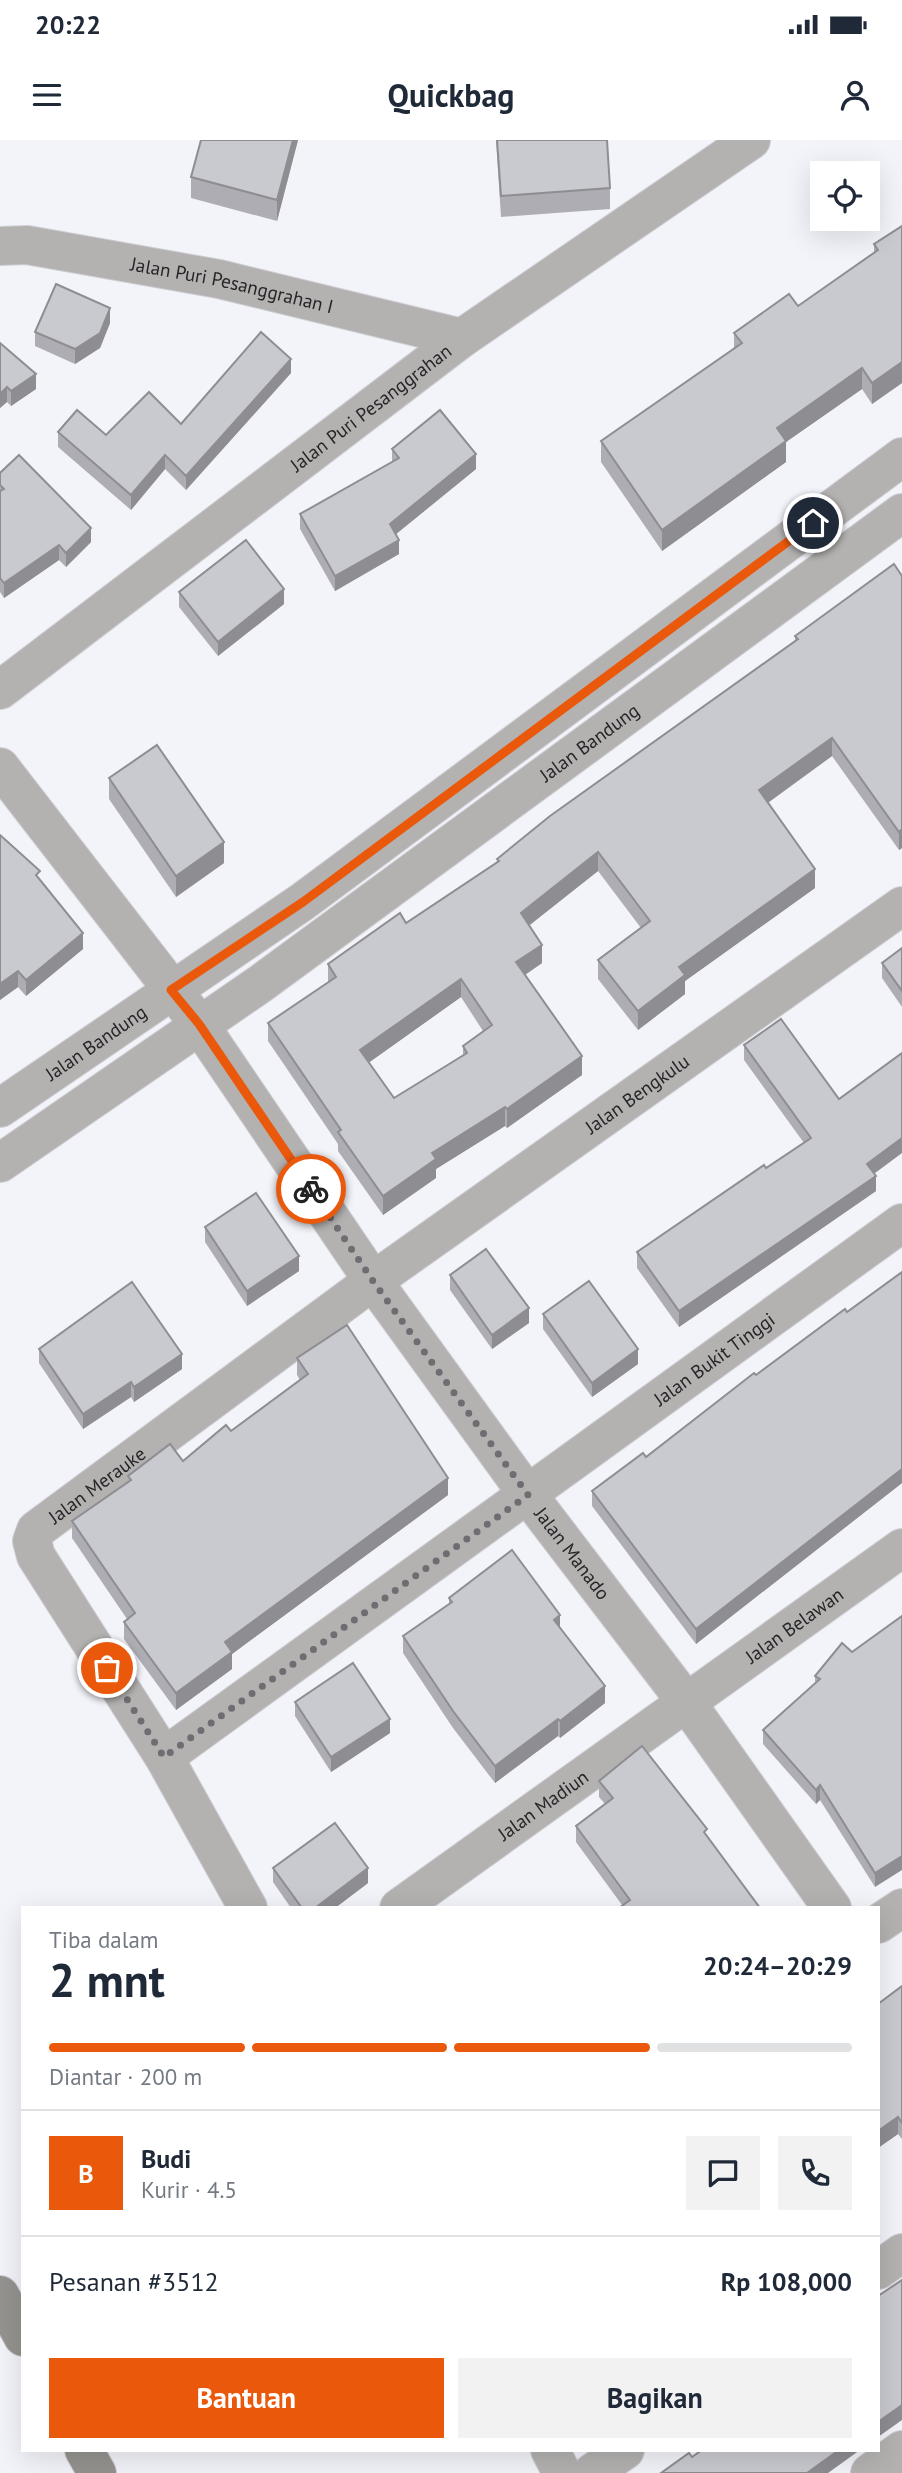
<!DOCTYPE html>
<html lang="id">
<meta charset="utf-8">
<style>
body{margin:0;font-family:"PT Sans",sans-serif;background:#f2f2f3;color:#1f2937;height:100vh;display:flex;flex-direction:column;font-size:26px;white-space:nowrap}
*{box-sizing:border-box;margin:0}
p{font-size:23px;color:#747a83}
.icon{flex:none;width:38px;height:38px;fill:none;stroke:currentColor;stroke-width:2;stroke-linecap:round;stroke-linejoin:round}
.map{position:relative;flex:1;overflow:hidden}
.panel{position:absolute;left:21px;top:1766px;width:859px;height:546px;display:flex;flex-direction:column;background:#fff;border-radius:0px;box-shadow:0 7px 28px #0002}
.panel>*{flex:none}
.tools{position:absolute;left:810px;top:21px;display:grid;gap:14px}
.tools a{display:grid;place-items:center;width:70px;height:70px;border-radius:0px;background:#fff;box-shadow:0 7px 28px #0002;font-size:35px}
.pin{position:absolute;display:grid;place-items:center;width:60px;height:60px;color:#fff;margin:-30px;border:4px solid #fff;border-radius:50%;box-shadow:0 2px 7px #0007}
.courier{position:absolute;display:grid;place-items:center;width:70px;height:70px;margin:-35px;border:5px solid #ea580c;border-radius:50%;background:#fff;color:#222;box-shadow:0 2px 9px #0007}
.summary em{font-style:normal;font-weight:700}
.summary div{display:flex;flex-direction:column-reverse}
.summary{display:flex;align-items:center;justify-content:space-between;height:119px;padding:0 28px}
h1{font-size:46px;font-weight:700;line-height:52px}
.bar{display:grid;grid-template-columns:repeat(4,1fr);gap:10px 7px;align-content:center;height:84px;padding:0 28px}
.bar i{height:9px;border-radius:5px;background:#e0e1e3}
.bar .active{background:#ea580c}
.bar p{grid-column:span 4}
.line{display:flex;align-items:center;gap:18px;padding:0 28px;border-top:2px solid #e0e1e3}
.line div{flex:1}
.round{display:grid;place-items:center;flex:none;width:74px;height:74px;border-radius:0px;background:#f2f2f3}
.button{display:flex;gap:14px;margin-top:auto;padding:14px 28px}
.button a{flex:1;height:80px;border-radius:0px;background:#ea580c;color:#fff;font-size:28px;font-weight:700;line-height:80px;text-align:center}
.button a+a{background:#f2f2f3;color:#1f2937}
.status{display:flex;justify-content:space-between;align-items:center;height:49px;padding:0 35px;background:#fff;direction:ltr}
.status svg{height:19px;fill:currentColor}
header{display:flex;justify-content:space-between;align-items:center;height:91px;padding:0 28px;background:#fff;font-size:32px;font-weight:700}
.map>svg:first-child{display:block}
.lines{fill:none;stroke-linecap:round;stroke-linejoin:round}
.minor-casing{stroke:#ceced4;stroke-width:40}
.tertiary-casing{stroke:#ceced4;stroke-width:40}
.secondary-casing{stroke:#ceced4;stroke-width:40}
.minor{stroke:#b4b2b0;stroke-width:38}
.tertiary{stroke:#b4b2b0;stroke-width:38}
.secondary{stroke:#94938f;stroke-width:38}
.wall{fill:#adadb3;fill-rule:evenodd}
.shaded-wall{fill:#8d8d92}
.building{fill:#c9c9d0;stroke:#8d8d92;stroke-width:2;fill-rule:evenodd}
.done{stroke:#6e6e72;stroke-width:7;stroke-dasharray:0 12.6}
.route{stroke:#ea580c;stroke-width:9}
.labels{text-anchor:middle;stroke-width:5;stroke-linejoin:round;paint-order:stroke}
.street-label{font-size:19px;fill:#262628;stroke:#f3f3fa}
</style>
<div class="status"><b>20:22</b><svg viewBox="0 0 49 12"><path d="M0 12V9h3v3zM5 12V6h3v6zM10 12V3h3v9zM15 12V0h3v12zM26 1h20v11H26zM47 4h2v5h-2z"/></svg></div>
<header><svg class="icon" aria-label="menu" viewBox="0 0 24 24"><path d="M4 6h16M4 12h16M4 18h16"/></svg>Quickbag<svg class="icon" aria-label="person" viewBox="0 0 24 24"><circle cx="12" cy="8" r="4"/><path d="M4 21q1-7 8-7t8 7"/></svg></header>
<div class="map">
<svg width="902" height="2333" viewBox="0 0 902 2333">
<rect width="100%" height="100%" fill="#f3f3fa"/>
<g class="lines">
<g class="minor-casing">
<g id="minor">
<path id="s1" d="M0,106L27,105L219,139L462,198"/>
<path id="s2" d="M0,550L462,198L751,0"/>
<path id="s3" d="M0,627L199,884L373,1141L528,1355L687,1563L832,1768"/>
<path id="s4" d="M164,1617L902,1083"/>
<path id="s5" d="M248,1768L164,1617L36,1416L32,1401L36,1390L373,1141L902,766"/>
<path id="s6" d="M399,1768L902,1408"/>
<polyline points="878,1784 902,1768"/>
<polyline points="878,2130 902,2113"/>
<polyline points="550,2310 562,2333"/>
<polyline points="592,2333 625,2310"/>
<polyline points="870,2333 902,2310"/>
</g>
</g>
<g class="tertiary-casing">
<g id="tertiary">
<path id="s7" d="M0,968L302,762L902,317"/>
<path id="s8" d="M0,1023L260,844L902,373"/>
</g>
</g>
<g class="secondary-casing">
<g id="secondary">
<polyline points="0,2155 23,2197"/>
<polyline points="84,2310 97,2333"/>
</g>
</g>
<use href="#minor" class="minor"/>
<use href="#tertiary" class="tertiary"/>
<use href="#secondary" class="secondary"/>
</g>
<g class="wall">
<polygon points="298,0 277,81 191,58 191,37"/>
<polygon points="496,0 607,0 610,48 610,69 501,77"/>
<polygon points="902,86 902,243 872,264 862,249 786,302 786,322 662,411 601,322 601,301 734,209 734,193 798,166 874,113 874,104"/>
<polygon points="110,183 100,208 75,224 35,206 35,192"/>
<polygon points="0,203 36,249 11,266 7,262 0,268"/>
<polygon points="291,233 186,350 165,329 131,370 58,307 58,292 106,295 181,284"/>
<polygon points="392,309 476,329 396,394 399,414 335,451 300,389 300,374 392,322"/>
<polygon points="0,333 91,402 66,427 59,420 4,458 0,452"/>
<path d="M902,436V708L899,710L832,616L768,663L815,748L685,841V854L638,890L598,839V820L641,788L598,731L529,785L542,823L525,835L582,935L507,988L505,986L436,1029V1038L383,1075L338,1011V1004L268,901V883L328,843V824L406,783L497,723V719L795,501V496ZM461,857L483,891L463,906V916L394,958L369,922Z"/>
<polygon points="179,452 284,464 218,516 179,467"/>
<polygon points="109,638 224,723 176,757 109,659"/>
<polygon points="40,740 83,809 26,856 18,847 0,860"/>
<polygon points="902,808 902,867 882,838 882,823"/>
<polygon points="744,905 874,1034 876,1051 679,1187 637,1128 637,1112 804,1003 744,920"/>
<polygon points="205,1087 299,1131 247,1166 205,1102"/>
<polygon points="902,1132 902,1343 696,1504 592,1366 592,1351 646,1317 756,1235 847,1172"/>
<polygon points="450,1135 529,1183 492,1209 450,1150"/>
<polygon points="543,1174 638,1224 592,1257 543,1189"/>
<polygon points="39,1209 182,1229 134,1262 131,1257 83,1289 39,1223"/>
<polygon points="297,1218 448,1355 232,1514 232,1529 176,1570 124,1499 124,1482 127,1479 72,1398 72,1381 128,1342 128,1336 183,1321 231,1291 300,1240 297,1235"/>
<polygon points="449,1458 605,1563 560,1598 558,1596 495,1643 453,1588 403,1513 403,1496 449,1465"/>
<polygon points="902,1476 875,1747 820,1660 816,1664 763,1604 763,1590 815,1543 815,1536 852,1512"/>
<polygon points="295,1562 390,1593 331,1632 295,1576"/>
<polygon points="599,1641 707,1696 760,1768 622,1765 576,1702 576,1686 605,1664 599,1657"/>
<polygon points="273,1728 368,1743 335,1768 291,1768 273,1742"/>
<polygon points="902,1846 902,1999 898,1994 878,2008"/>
</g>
<g class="shaded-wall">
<polygon points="293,0 298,0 277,81 277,60"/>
<polygon points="110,168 110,183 100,208 75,224 75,209"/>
<polygon points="291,219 291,233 186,350 186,336"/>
<polygon points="902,222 902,243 872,264 872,243"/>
<polygon points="862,228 862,249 786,302 786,322 662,411 662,390 777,288"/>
<polygon points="36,234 36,249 11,266 11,251"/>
<polygon points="7,247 7,262 0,268 0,254"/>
<polygon points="476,314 476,329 390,399 390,384"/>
<polygon points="165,315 165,329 131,370 131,355"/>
<polygon points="91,388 91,402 66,427 66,413"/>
<polygon points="399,400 399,414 335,451 335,436"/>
<polygon points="59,405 59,420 4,458 4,443"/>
<polygon points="284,449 284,464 218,516 218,502"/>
<polygon points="832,598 832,616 759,669 759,650"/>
<polygon points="902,689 902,708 899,710 899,692"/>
<polygon points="224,702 224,723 176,757 176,736"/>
<polygon points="598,712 598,731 521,792 521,773"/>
<polygon points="815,729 815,748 685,841 685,854 638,890 638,871 679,827"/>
<polygon points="83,793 83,809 26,856 26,840"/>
<polygon points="542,805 542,823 516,841 516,822"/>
<polygon points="18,831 18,847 0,860 0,844"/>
<polygon points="461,839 461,857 360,929 360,910"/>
<polygon points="582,916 582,935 507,988 507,969"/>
<polygon points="505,967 505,986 436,1029 436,1038 383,1075 383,1056 432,1013"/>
<polygon points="902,998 902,1013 867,1039 867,1024"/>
<polygon points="876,1036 876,1051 679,1187 679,1171"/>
<polygon points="299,1116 299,1131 247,1166 247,1151"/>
<polygon points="529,1168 529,1183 492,1209 492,1195"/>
<polygon points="638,1209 638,1224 592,1257 592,1243"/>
<polygon points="182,1214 182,1229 134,1262 134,1247"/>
<polygon points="131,1242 131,1257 83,1289 83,1274"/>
<polygon points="902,1329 902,1343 696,1504 696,1489"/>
<polygon points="448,1338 448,1355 232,1514 232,1529 176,1570 176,1553 225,1502"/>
<polygon points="560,1475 560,1492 554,1480"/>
<polygon points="605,1546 605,1563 560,1598 560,1581"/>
<polygon points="390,1579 390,1593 331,1632 331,1617"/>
<polygon points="558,1579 558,1596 495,1643 495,1626"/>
<polygon points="820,1645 820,1660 816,1664 816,1650"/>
<polygon points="902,1716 902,1730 875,1747 875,1733"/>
<polygon points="368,1728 368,1743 335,1768 315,1768"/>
<polygon points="898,1977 898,1994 878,2008 878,1991"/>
<polygon points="902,2265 902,2280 878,2297 878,2282"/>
<polygon points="839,2310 860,2310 828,2333 807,2333"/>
</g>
<g class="building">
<polygon points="201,0 293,0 277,60 191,37"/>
<polygon points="497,0 607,0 610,48 501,56"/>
<polygon points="902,86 902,222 872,243 862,228 777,288 786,301 662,390 601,301 742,203 734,193 789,154 798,166 878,110 874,104"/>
<polygon points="56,144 110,168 100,193 75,209 35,192"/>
<polygon points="261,192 291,219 186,336 165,315 131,355 58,292 77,270 106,295 149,252 181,284"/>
<polygon points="0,203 36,234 11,251 7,247 0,254"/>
<polygon points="440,270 476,314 390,384 399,400 335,436 300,374 399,318 392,309"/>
<polygon points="19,315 91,388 66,413 59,405 4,443 0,438 0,351 4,349 0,345 0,333"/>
<polygon points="246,400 284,449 218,502 179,452"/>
<path d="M894,424L902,436V689L899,692L832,598L759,650L815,729L679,827L685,835L638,871L598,820L650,781L598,712L521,773L542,805L516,822L582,916L507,969L505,967L432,1013L436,1019L383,1056L338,992L341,990L268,883L336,837L328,824L400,773L406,783L499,721L497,719L550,676L798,499L795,496ZM461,839L492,885L463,906L467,913L394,958L360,910Z"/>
<polygon points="157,605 224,702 176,736 109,638"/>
<polygon points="0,695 40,731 36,735 83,793 26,840 18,831 0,844"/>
<polygon points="902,808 902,851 882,823"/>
<polygon points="781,879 839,959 902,913 902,998 867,1024 876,1036 679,1171 637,1112 764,1025 766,1028 811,998 744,905"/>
<polygon points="256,1053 299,1116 247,1151 205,1087"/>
<polygon points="486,1109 529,1168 492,1195 450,1135"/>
<polygon points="902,1132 902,1329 696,1489 592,1351 643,1313 646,1317 754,1233 756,1235 845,1169 847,1172"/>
<polygon points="589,1141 638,1209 592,1243 543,1174"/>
<polygon points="132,1142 182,1214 134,1247 131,1242 83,1274 39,1209"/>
<polygon points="347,1185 448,1338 225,1502 232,1512 176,1553 124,1482 135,1473 72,1381 131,1340 128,1336 170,1304 183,1321 226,1285 231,1291 308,1234 297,1218"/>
<polygon points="512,1410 560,1475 554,1480 605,1546 560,1581 558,1579 495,1626 453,1571 403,1496 452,1462 449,1458"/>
<polygon points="902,1476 902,1716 875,1733 820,1645 816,1650 763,1590 820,1539 815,1536 842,1503 852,1512"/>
<polygon points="353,1523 390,1579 331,1617 295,1562"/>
<polygon points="642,1606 707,1689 704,1692 760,1768 619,1768 630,1760 576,1686 613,1658 599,1641"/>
<polygon points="335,1683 368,1728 315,1768 302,1768 273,1728"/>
<polygon points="902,1846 902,1983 898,1977 878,1991 878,1864"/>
<polygon points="902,2140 902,2265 878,2282 878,2156"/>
<polygon points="702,2310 839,2310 807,2333 661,2333 689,2313 692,2317"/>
</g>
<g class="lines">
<polyline class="done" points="107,1528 164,1617 528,1355 373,1141 311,1049"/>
<polyline class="route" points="311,1049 199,884 171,850 303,762 813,383"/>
</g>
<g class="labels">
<g class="street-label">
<text dy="7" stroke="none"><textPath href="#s1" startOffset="236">Jalan Puri Pesanggrahan I</textPath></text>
<text dy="7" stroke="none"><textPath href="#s2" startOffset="466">Jalan Puri Pesanggrahan</textPath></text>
<text dy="7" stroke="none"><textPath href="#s8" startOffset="724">Jalan Bandung</textPath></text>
<text dy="7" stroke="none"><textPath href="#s7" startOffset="116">Jalan Bandung</textPath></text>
<text dy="7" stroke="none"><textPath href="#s5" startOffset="1181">Jalan Bengkulu</textPath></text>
<text dy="7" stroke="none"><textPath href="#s4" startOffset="679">Jalan Bukit Tinggi</textPath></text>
<text dy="7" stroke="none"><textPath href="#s5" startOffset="514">Jalan Merauke</textPath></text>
<text dy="7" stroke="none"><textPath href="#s3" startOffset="973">Jalan Manado</textPath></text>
<text dy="7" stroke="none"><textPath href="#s6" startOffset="486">Jalan Belawan</textPath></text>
<text dy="7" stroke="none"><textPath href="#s6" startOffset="177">Jalan Madiun</textPath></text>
</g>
</g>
</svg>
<div class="tools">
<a><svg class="icon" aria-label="locate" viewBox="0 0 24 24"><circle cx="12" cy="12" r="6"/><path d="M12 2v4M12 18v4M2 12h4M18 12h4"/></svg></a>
</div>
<div class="pin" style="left:107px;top:1528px;background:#ea580c"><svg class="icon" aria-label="bag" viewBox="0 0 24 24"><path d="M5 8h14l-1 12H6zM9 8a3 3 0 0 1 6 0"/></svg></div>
<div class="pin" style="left:813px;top:383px;background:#1f2937"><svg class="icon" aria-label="home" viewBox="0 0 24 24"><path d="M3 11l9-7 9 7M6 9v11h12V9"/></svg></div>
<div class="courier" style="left:311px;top:1049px"><svg class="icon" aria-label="bike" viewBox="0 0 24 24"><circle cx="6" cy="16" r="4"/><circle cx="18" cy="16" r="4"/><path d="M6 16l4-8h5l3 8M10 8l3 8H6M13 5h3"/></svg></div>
<section class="panel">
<div class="summary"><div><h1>2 mnt</h1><p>Tiba dalam</p></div><em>20:24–20:29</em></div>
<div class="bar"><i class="active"></i><i class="active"></i><i class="active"></i><i></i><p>Diantar · 200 m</p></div>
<div class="line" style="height:126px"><b class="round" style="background:#ea580c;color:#fff">B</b><div><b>Budi</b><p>Kurir · 4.5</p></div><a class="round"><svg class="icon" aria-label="chat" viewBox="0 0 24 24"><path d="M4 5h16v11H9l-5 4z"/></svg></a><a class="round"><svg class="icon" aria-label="phone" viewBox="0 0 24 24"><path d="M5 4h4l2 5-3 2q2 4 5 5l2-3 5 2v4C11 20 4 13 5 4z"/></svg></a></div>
<div class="line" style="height:91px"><div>Pesanan #3512</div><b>Rp 108,000</b></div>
<div class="button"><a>Bantuan</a><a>Bagikan</a></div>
</section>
</div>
